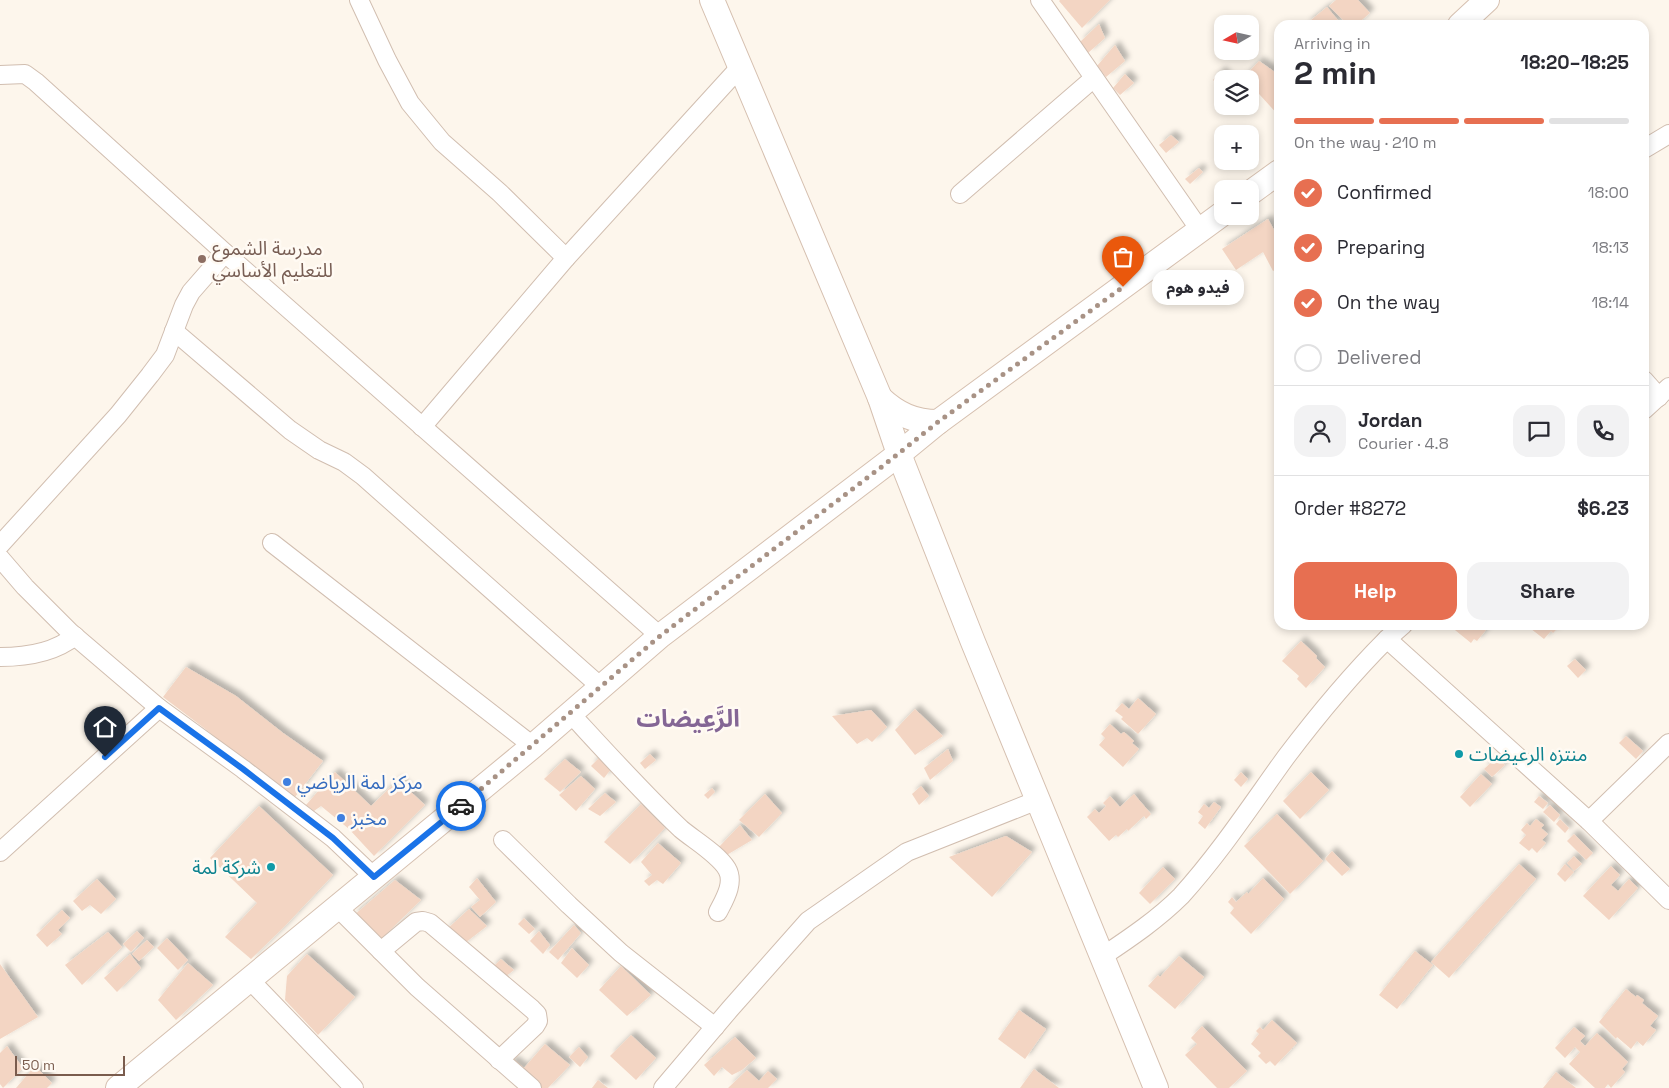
<!DOCTYPE html>
<meta charset="utf-8">
<style>
body{margin:0;font-family:"Space Grotesk","Noto Sans Arabic",sans-serif;background:#f2f2f3;color:#2b2b33;height:100vh;display:flex;flex-direction:column;font-size:19px;white-space:nowrap}
*{box-sizing:border-box;margin:0}
p{font-size:16px;color:#7c7c81}
.icon{flex:none;width:28px;height:28px;fill:none;stroke:currentColor;stroke-width:2;stroke-linecap:round;stroke-linejoin:round}
.map{position:relative;flex:1;overflow:hidden}
.drawer{position:absolute;left:1274px;top:20px;width:375px;height:610px;display:flex;flex-direction:column;background:#fff;border-radius:15px;box-shadow:0 2px 8px #0003}
.drawer>*{flex:none}
.needle{width:32px;rotate:261deg}
.controls{position:absolute;left:1214px;top:15px;display:grid;gap:10px}
.controls a{display:grid;place-items:center;width:45px;height:45px;border-radius:10px;background:#fff;box-shadow:0 2px 8px #0003;font-size:25px}
.scale{position:absolute;left:15px;bottom:12px;width:110px;box-sizing:border-box;padding-left:5px;border:2px solid #7a5c4d;border-top:0;font-size:14px;line-height:18px;white-space:nowrap;color:#7a5c4d;-webkit-text-stroke:4px #fffaf3;paint-order:stroke}
.pin{position:absolute;display:grid;place-items:center;width:42px;height:42px;color:#fff;margin:-51px -21px;border-radius:50% 50% 50% 0;rotate:-45deg;box-shadow:0 0 5px #0007}
.pin .icon{rotate:45deg}
.courier{position:absolute;display:grid;place-items:center;width:50px;height:50px;margin:-25px;border:4px solid #1a73e8;border-radius:50%;background:#fff;color:#222;box-shadow:0 1px 6px #0007}
.bubble{position:absolute;height:35px;border-radius:15px;background:#fff;box-shadow:0 2px 8px #0003;font-size:16px;font-weight:700;line-height:35px;text-align:center}
.head em{font-style:normal;font-weight:700}
.head div{display:flex;flex-direction:column-reverse}
.head{display:flex;align-items:center;justify-content:space-between;height:85px;padding:0 20px}
h1{font-size:32px;font-weight:700;line-height:38px}
.bar{display:grid;grid-template-columns:repeat(4,1fr);gap:8px 5px;align-content:center;height:60px;padding:0 20px}
.bar i{height:6px;border-radius:4px;background:#e1e1e2}
.bar .current{background:#e76f51}
.bar p{grid-column:span 4}
.line{display:flex;align-items:center;gap:12px;padding:0 20px;border-top:1px solid #e1e1e2}
.line div{flex:1}
.round{display:grid;place-items:center;flex:none;width:52px;height:52px;border-radius:15px;background:#f2f2f3}
ol{padding:0 20px;list-style:none}
li{display:flex;align-items:center;gap:15px;height:55px}
li p{margin-inline-start:auto}
li .icon{padding:5px;border-radius:50%;background:#e76f51;color:#fff;stroke-width:4}
li:last-child{color:#7c7c81}
li i{width:28px;height:28px;border:2px solid #e1e1e2;border-radius:50%}
.primary-button{display:flex;gap:10px;margin-top:auto;padding:10px 20px}
.primary-button a{flex:1;height:58px;border-radius:15px;background:#e76f51;color:#fff;font-size:20px;font-weight:700;line-height:58px;text-align:center}
.primary-button a+a{background:#f2f2f3;color:#2b2b33}
.map>svg:first-child{display:block}
.building{fill:#f3d5c3;filter:url(#shadow)}
.lines{fill:none;stroke-linecap:round;stroke-linejoin:round}
.street-casing{stroke:#d1beb0;stroke-width:20}
.secondary-casing{stroke:#d6c0b0;stroke-width:26}
.street{stroke:#fff;stroke-width:18}
.secondary{stroke:#fff;stroke-width:24}
.done{stroke:#a89285;stroke-width:5;stroke-dasharray:0 9}
.route{stroke:#1a73e8;stroke-width:6}
.education-dot{fill:#8d6e63;stroke:#fffaf3;stroke-width:2}
.culture-dot{fill:#0f9aa8;stroke:#fffaf3;stroke-width:2}
.shop-dot{fill:#3f7fe0;stroke:#fffaf3;stroke-width:2}
.labels{text-anchor:middle;stroke-width:5;stroke-linejoin:round;paint-order:stroke}
.education-label{font-size:19px;fill:#785e54;stroke:#fffaf3;text-anchor:start}
.culture-label{font-size:19px;fill:#0d838f;stroke:#fffaf3;text-anchor:start}
.shop-label{font-size:19px;fill:#366cbe;stroke:#fffaf3;text-anchor:start}
.district-label{font-size:24px;font-weight:bold;fill:#846695;stroke:#fffaf3}
</style>
<div class="map">
<svg width="1669" height="1088" viewBox="0 0 1669 1088">
<defs>
<filter id="shadow"><feDropShadow dx="4.5" dy="-4.5" stdDeviation="2.5" flood-color="#0004"/></filter>
</defs>
<rect width="100%" height="100%" fill="#fdf6ec"/>
<g class="building">
<polygon points="1060,0 1110,0 1082,28 1059,1"/>
<polygon points="1336,0 1358,0 1370,13 1356,25 1348,25 1329,6"/>
<polygon points="1327,7 1342,25 1305,25"/>
<polygon points="1099,24 1105,38 1088,53 1080,42"/>
<polygon points="1115,45 1125,61 1106,77 1097,66"/>
<polygon points="1259,61 1279,75 1279,116 1250,84 1250,79 1245,79 1244,77"/>
<polygon points="1221,71 1230,79 1222,79 1222,88 1213,80"/>
<polygon points="1125,74 1134,83 1120,95 1113,88"/>
<polygon points="1171,135 1179,142 1166,153 1159,145"/>
<polygon points="1199,168 1203,172 1190,184 1185,179"/>
<polygon points="1268,219 1279,239 1279,268 1273,271 1263,252 1236,270 1222,249"/>
<polygon points="1450,625 1490,625 1477,641 1474,639 1471,643 1450,626"/>
<polygon points="1526,625 1561,625 1553,633 1551,631 1544,639"/>
<polygon points="1301,641 1317,656 1316,658 1325,667 1306,688 1297,679 1299,676 1282,661"/>
<polygon points="1575,659 1586,670 1578,678 1567,666"/>
<polygon points="186,667 236,696 283,733 323,761 295,797 253,768 204,728 163,697"/>
<polygon points="1138,698 1156,714 1138,734 1121,719 1123,717 1115,711 1122,703 1129,709"/>
<polygon points="915,709 943,736 915,755 895,730"/>
<polygon points="871,710 887,727 872,742 867,738 857,744 832,716"/>
<polygon points="1110,724 1121,734 1124,732 1134,741 1132,743 1139,749 1123,767 1099,745 1105,738 1101,734"/>
<polygon points="1626,736 1643,751 1636,759 1619,743"/>
<polygon points="948,749 953,761 930,780 924,768"/>
<polygon points="650,754 656,760 645,769 640,763"/>
<polygon points="1497,757 1505,765 1492,777 1484,769"/>
<polygon points="599,758 612,768 604,778 591,766"/>
<polygon points="565,759 581,772 560,792 544,779"/>
<polygon points="335,772 371,806 398,780 425,805 374,856 349,829 321,806 314,811 306,805"/>
<polygon points="1241,772 1248,779 1241,787 1234,780"/>
<polygon points="1311,772 1329,790 1300,819 1283,801"/>
<polygon points="1481,774 1492,784 1470,807 1460,797"/>
<polygon points="581,776 595,789 576,811 559,795"/>
<polygon points="921,786 929,796 919,805 912,794"/>
<polygon points="712,788 715,792 708,799 704,795"/>
<polygon points="605,793 616,802 600,816 588,809"/>
<polygon points="765,794 782,813 759,837 739,820"/>
<polygon points="1134,794 1151,814 1146,819 1144,816 1128,831 1127,829 1118,837 1116,835 1109,841 1087,817 1095,809 1099,813 1106,806 1103,803 1110,796 1120,807"/>
<polygon points="1539,796 1548,803 1543,809 1534,802"/>
<polygon points="1214,802 1221,807 1205,829 1198,823 1203,816 1198,812 1204,804 1209,808"/>
<polygon points="641,804 665,828 630,864 604,842"/>
<polygon points="1550,805 1560,815 1554,822 1543,812"/>
<polygon points="259,806 333,875 284,927 251,959 225,937 257,903 210,858"/>
<polygon points="1277,814 1323,861 1290,894 1244,846"/>
<polygon points="1536,819 1544,825 1541,828 1548,834 1542,840 1546,843 1537,853 1532,848 1529,851 1519,843 1526,835 1521,830 1527,823 1530,826"/>
<polygon points="1560,819 1569,828 1565,833 1556,824"/>
<polygon points="740,825 752,840 725,856 718,848"/>
<polygon points="1574,834 1593,853 1586,860 1567,841"/>
<polygon points="1006,836 1032,852 992,897 949,857"/>
<polygon points="658,843 681,863 663,884 657,880 649,886 644,881 652,875 641,862"/>
<polygon points="1332,851 1350,869 1342,876 1325,859"/>
<polygon points="1574,856 1582,864 1574,871 1567,863"/>
<polygon points="1519,864 1536,879 1449,978 1431,962"/>
<polygon points="1565,864 1574,872 1565,882 1557,874"/>
<polygon points="1611,866 1620,875 1611,885 1618,891 1629,879 1638,888 1609,920 1583,896"/>
<polygon points="1163,867 1175,879 1150,904 1139,893"/>
<polygon points="477,878 496,902 480,917 471,907 480,900 469,887"/>
<polygon points="1263,878 1284,899 1251,934 1230,913 1234,908 1228,902 1232,897 1236,902 1247,892 1248,894"/>
<polygon points="97,879 116,899 101,914 90,905 82,911 73,901"/>
<polygon points="395,880 421,900 379,941 353,916"/>
<polygon points="469,909 487,926 461,946 445,931"/>
<polygon points="62,910 70,918 58,930 62,934 47,947 36,935"/>
<polygon points="524,918 535,929 529,934 518,924"/>
<polygon points="574,925 581,933 558,960 549,952"/>
<polygon points="137,931 144,938 131,952 123,944"/>
<polygon points="539,931 550,945 543,954 530,941"/>
<polygon points="108,932 122,947 82,985 65,965"/>
<polygon points="167,938 188,960 178,970 157,948"/>
<polygon points="147,940 154,947 139,961 132,954"/>
<polygon points="572,948 589,965 577,978 561,963"/>
<polygon points="1415,951 1433,965 1397,1009 1379,995"/>
<polygon points="130,954 141,968 117,992 104,978"/>
<polygon points="307,954 355,997 318,1035 285,1000 287,976"/>
<polygon points="1179,956 1204,977 1175,1009 1148,986 1158,975 1160,977"/>
<polygon points="501,959 514,970 501,980 491,969"/>
<polygon points="188,963 213,985 176,1020 158,1000"/>
<polygon points="0,964 38,1017 0,1039"/>
<polygon points="621,966 651,995 627,1016 599,990"/>
<polygon points="1626,989 1636,997 1637,995 1644,1000 1642,1003 1658,1016 1650,1026 1656,1030 1643,1046 1637,1041 1631,1049 1617,1037 1616,1039 1599,1022"/>
<polygon points="1019,1010 1046,1029 1025,1059 998,1039"/>
<polygon points="1272,1020 1297,1043 1275,1066 1270,1061 1266,1064 1258,1056 1261,1053 1251,1044 1259,1034 1256,1031 1260,1027 1263,1030"/>
<polygon points="1202,1026 1247,1071 1229,1088 1217,1088 1185,1055 1197,1044 1191,1038"/>
<polygon points="1574,1027 1585,1036 1580,1041 1585,1046 1597,1033 1628,1062 1622,1069 1625,1072 1611,1088 1608,1084 1605,1088 1595,1088 1569,1064 1580,1052 1575,1047 1565,1058 1555,1048"/>
<polygon points="631,1035 656,1058 636,1080 610,1056"/>
<polygon points="735,1037 756,1058 742,1070 732,1075 722,1067 714,1076 704,1065"/>
<polygon points="545,1044 570,1065 548,1088 535,1088 507,1065 513,1060 524,1068"/>
<polygon points="7,1046 23,1068 3,1088 0,1084 0,1053"/>
<polygon points="579,1047 588,1057 580,1067 569,1057"/>
<polygon points="35,1066 52,1083 47,1088 16,1088"/>
<polygon points="1034,1069 1059,1088 1020,1088"/>
<polygon points="747,1070 759,1081 768,1071 777,1079 768,1088 728,1088"/>
<polygon points="1556,1072 1576,1088 1543,1088"/>
<polygon points="598,1080 608,1088 592,1088"/>
</g>
<g class="lines">
<g class="street-casing">
<g id="street">
<polyline points="359,0 387,60 410,103 442,142 500,193 566,258"/>
<polyline points="1040,0 1200,230"/>
<polyline points="0,75 25,74 36,82 225,253 660,636"/>
<polyline points="1644,149 1669,134"/>
<polyline points="960,194 1094,78"/>
<polyline points="174,331 290,430 319,450 344,462 363,476 601,687"/>
<polyline points="1644,380 1659,397"/>
<polyline points="1644,410 1669,387"/>
<polyline points="422,427 566,258 740,67"/>
<polyline points="272,543 533,746"/>
<polyline points="0,545 118,415 150,375 165,355 184,305 191,292 225,253"/>
<polyline points="0,558 25,587 70,632 159,708 243,769 333,838 374,877"/>
<polyline points="1387,639 1403,625"/>
<path d="M0,657C27,657 54,653 75,636"/>
<path d="M570,713C606,752 642,792 681,829C694,840 718,854 727,869C735,883 724,900 718,912"/>
<polyline points="1589,821 1669,743"/>
<polyline points="503,840 569,905 621,953 715,1027"/>
<polyline points="0,852 159,708"/>
<polyline points="337,907 417,987 532,1088"/>
<polyline points="381,951 416,922 423,921 430,923 532,1009 537,1014 538,1021 535,1026 499,1060"/>
<path d="M1103,956C1130,938 1158,919 1181,896C1220,853 1252,804 1286,757C1317,716 1350,676 1387,639L1589,821L1669,900"/>
<polyline points="249,979 354,1088"/>
<polyline points="663,1088 730,1009 808,921 907,852 1038,800"/>
</g>
</g>
<g class="secondary-casing">
<g id="secondary">
<polyline points="712,0 880,398 899,454 973,642 1156,1088"/>
<polyline points="1460,25 1487,0"/>
<polyline points="1250,193 1279,172"/>
<path d="M880,398C897,414 914,422 938,422"/>
<polyline points="118,1088 533,746 660,636 899,454 938,422 1222,214"/>
</g>
</g>
<use href="#street" class="street"/>
<use href="#secondary" class="secondary"/>
</g>
<g class="lines">
<polyline class="done" points="461,806 660,636 884,465 938,422 1123,287"/>
<polyline class="route" points="105,757 159,708 243,769 333,838 374,877 461,806"/>
</g>
<circle class="education-dot" cx="202" cy="259" r="5"/>
<g class="culture-dot">
<circle cx="1459" cy="754" r="5"/>
<circle cx="271" cy="867" r="5"/>
</g>
<g class="shop-dot">
<circle cx="287" cy="782" r="5"/>
<circle cx="341" cy="818" r="5"/>
</g>
<g class="labels">
<g class="education-label">
<text x="212" y="255">مدرسة الشموع<tspan x="212" dy="22">للتعليم الأساسي</tspan></text>
</g>
<g class="culture-label">
<text x="1469" y="761">منتزه الرعيضات</text>
<text x="261" y="874" text-anchor="end">شركة لمة</text>
</g>
<g class="shop-label">
<text x="297" y="789">مركز لمة الرياضي</text>
<text x="351" y="825">مخبز</text>
</g>
<g class="district-label">
<text x="688" y="727">الرَّعِيضات</text>
</g>
</g>
</svg>
<div class="controls">
<a><svg class="needle" viewBox="-14 -14 28 28"><path d="M0-13l5 13h-10z" fill="#e53935"/><path d="M0 13l5-13h-10z" fill="#7c7c81"/></svg></a>
<a><svg class="icon" aria-label="layers" viewBox="0 0 24 24"><path d="M12 4l9 5-9 5-9-5zM3 14l9 5 9-5"/></svg></a>
<a>+</a>
<a>−</a>
</div>
<div class="scale">50 m</div>
<div class="pin" style="left:1123px;top:287px;background:#ea580c"><svg class="icon" aria-label="bag" viewBox="0 0 24 24"><path d="M5 8h14l-1 12H6zM9 8a3 3 0 0 1 6 0"/></svg></div>
<div class="pin" style="left:105px;top:757px;background:#1f2937"><svg class="icon" aria-label="home" viewBox="0 0 24 24"><path d="M3 11l9-7 9 7M6 9v11h12V9"/></svg></div>
<div class="courier" style="left:461px;top:806px"><svg class="icon" aria-label="car" viewBox="0 0 24 24"><path d="M5 17H2v-5l4-1 3-4h7l3 4 3 1v5h-3M9 17h6M6 11h13"/><circle cx="7" cy="17" r="2"/><circle cx="17" cy="17" r="2"/></svg></div>
<div class="bubble" style="left:1152px;top:270px;width:92px">فيدو هوم</div>
<section class="drawer">
<div class="head"><div><h1>2 min</h1><p>Arriving in</p></div><em>18:20–18:25</em></div>
<div class="bar"><i class="current"></i><i class="current"></i><i class="current"></i><i></i><p>On the way · 210 m</p></div>
<ol>
<li><svg class="icon" aria-label="check" viewBox="0 0 24 24"><path d="M5 12l5 5 9-10"/></svg>Confirmed<p>18:00</p></li>
<li><svg class="icon" aria-label="check" viewBox="0 0 24 24"><path d="M5 12l5 5 9-10"/></svg>Preparing<p>18:13</p></li>
<li><svg class="icon" aria-label="check" viewBox="0 0 24 24"><path d="M5 12l5 5 9-10"/></svg>On the way<p>18:14</p></li>
<li><i></i>Delivered</li>
</ol>
<div class="line" style="height:90px"><a class="round"><svg class="icon" aria-label="person" viewBox="0 0 24 24"><circle cx="12" cy="8" r="4"/><path d="M4 21q1-7 8-7t8 7"/></svg></a><div><b>Jordan</b><p>Courier · 4.8</p></div><a class="round"><svg class="icon" aria-label="chat" viewBox="0 0 24 24"><path d="M4 5h16v11H9l-5 4z"/></svg></a><a class="round"><svg class="icon" aria-label="phone" viewBox="0 0 24 24"><path d="M5 4h4l2 5-3 2q2 4 5 5l2-3 5 2v4C11 20 4 13 5 4z"/></svg></a></div>
<div class="line" style="height:65px"><div>Order #8272</div><b>$6.23</b></div>
<div class="primary-button"><a>Help</a><a>Share</a></div>
</section>
</div>
